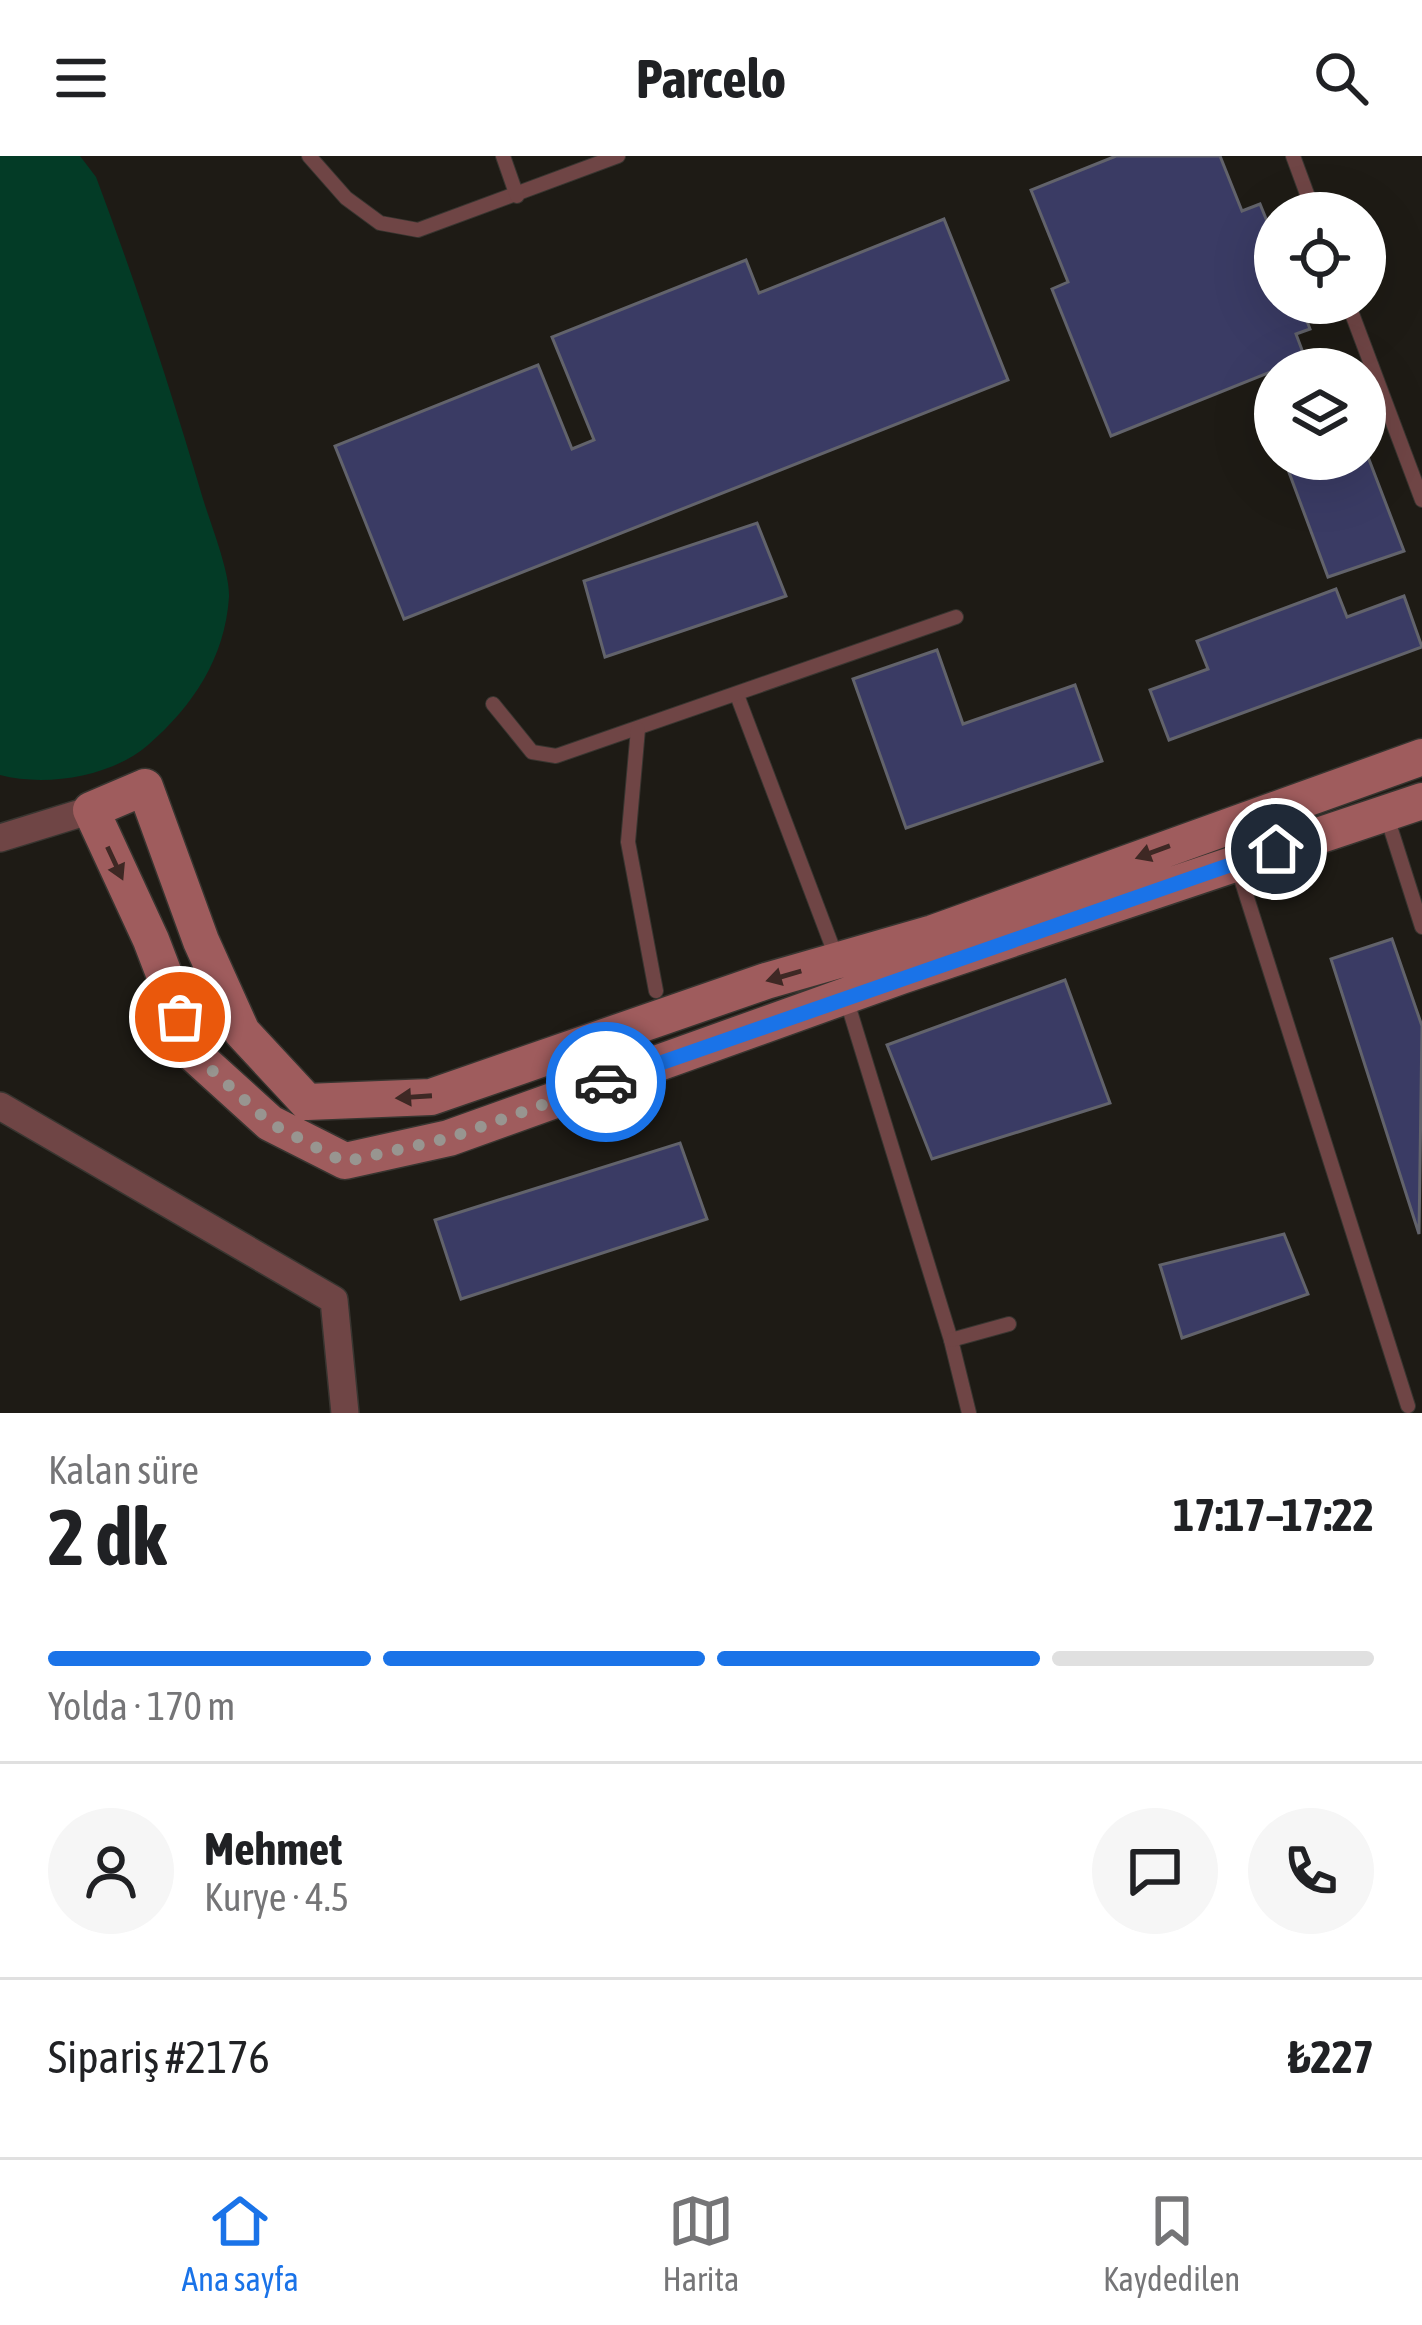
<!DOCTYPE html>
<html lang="tr">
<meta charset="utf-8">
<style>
body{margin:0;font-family:"Asap Condensed",sans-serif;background:#f6f6f6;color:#202124;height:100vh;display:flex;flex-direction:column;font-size:45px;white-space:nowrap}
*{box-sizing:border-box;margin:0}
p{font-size:39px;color:#757577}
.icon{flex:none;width:66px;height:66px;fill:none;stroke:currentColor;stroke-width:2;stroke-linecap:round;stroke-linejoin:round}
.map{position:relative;height:1257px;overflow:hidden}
.panel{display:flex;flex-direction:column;background:#fff;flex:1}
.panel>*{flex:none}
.fabs{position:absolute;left:1254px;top:36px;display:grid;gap:24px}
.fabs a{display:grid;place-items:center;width:132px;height:132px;border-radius:50%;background:#fff;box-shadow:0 12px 48px #0002;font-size:60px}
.pin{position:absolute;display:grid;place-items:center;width:102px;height:102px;color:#fff;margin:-51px;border:6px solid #fff;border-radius:50%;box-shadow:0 3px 12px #0007}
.courier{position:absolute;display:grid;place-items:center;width:120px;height:120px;margin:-60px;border:9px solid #1a73e8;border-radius:50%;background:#fff;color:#222;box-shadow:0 3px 15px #0007}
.overview em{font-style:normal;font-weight:700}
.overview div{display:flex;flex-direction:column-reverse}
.overview{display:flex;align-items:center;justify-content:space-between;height:204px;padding:0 48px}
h1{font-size:78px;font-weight:700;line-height:90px}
.bar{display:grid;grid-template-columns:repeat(4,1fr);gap:18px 12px;align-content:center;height:144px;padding:0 48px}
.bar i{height:15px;border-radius:9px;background:#e0e0e0}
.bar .current{background:#1a73e8}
.bar p{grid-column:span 4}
.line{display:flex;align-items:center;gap:30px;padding:0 48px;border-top:3px solid #e0e0e0}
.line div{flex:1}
.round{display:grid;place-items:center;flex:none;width:126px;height:126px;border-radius:63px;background:#f6f6f6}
header{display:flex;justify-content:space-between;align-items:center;height:156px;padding:0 48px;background:#fff;font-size:54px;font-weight:700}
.dock{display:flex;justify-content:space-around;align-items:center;height:168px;border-top:3px solid #e0e0e0;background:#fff;font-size:33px;color:#757577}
.dock a{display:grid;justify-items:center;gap:6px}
.dock .current{color:#1a73e8}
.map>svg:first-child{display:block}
.green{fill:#033b26}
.building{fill:#3a3b64;stroke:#62636b;stroke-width:3}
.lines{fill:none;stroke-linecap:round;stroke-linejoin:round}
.lane-casing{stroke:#383530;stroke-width:16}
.street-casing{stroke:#383530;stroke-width:30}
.secondary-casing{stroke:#383530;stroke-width:39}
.lane{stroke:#6f4545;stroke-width:14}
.street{stroke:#6f4545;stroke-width:27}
.secondary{stroke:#9f5c5d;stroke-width:36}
.oneway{fill:#3e2824}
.done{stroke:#989590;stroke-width:12;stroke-dasharray:0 21.6}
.route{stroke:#1a73e8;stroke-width:15}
</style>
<header><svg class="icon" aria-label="menu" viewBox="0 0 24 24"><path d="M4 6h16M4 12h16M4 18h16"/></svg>Parcelo<svg class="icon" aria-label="search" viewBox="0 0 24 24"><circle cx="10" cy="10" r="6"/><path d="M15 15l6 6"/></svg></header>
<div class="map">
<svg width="1422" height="1257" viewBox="0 0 1422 1257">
<rect width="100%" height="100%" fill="#1e1b15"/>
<path class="green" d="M0,0H80L96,21C136,127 171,234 203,343C211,369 230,416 229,441C225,502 193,550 148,589C111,621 46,631 0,619Z"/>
<g class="building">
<polygon points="1116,0 1220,0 1242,55 1260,48 1275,85 1275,147 1300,147 1310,173 1296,178 1305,202 1111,280 1052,133 1068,126 1031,34"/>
<polygon points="944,63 1008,224 404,463 335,290 538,209 572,293 594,284 552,181 746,104 759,137"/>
<polygon points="1365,293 1404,395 1328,421 1284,303 1365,303"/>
<polygon points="757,367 786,440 605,501 584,425"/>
<polygon points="1336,433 1347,461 1404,440 1422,491 1169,584 1150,534 1208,513 1197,485"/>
<polygon points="937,494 963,568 1075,529 1102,605 906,672 853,523"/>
<polygon points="1392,783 1422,870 1419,1078 1331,803"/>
<polygon points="1065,824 1110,947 932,1003 887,889"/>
<polygon points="680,987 707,1063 461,1143 435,1064"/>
<polygon points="1284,1078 1308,1138 1182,1182 1160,1109"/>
</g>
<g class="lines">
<g class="lane-casing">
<g id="lane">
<polyline points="309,0 346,42 380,67 418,74 618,0"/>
<polyline points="503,0 517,40"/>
<polyline points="1293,0 1314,57"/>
<polyline points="1348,147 1422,344"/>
<polyline points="737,539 837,803"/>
<polyline points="493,548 532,596 556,600 956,461"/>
<polyline points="638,573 628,686 656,835"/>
<polyline points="1387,661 1422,771"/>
<polyline points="1236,707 1408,1250"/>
<polyline points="846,842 951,1184 969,1257"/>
<polyline points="951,1184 1009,1168"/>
</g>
</g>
<g class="street-casing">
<g id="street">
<polyline points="0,682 91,654"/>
<polyline points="0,950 334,1144 345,1257"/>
</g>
</g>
<g class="secondary-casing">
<polyline id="secondary" points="1422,601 933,777 766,825 431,941 307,946 242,876 201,785 145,631 91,654 151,784 195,899 270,967 345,1005 449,982 901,820 1422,645"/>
</g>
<use href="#lane" class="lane"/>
<use href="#street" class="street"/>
<use href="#secondary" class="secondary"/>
</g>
<defs><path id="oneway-solid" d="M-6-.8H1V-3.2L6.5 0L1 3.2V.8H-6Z" transform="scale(3)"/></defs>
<g class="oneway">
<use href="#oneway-solid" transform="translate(1153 696) rotate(160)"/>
<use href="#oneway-solid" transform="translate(115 707) rotate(65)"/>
<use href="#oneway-solid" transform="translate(784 820) rotate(164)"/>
<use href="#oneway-solid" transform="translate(414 941) rotate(176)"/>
</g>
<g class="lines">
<polyline class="done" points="180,861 195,899 270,967 344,1006 449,982 606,926"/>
<polyline class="route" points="606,926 1276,693"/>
</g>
</svg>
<div class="fabs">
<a><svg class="icon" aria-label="locate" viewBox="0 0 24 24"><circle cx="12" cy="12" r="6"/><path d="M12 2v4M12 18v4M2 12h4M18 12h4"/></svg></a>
<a><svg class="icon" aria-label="layers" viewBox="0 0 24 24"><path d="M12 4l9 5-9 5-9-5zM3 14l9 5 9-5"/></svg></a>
</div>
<div class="pin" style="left:180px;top:861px;background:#ea580c"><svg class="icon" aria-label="bag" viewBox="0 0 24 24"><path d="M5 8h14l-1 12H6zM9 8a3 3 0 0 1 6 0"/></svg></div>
<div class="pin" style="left:1276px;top:693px;background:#1f2937"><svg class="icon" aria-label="home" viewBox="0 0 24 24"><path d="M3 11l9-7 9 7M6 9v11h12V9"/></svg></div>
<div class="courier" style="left:606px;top:926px"><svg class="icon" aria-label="car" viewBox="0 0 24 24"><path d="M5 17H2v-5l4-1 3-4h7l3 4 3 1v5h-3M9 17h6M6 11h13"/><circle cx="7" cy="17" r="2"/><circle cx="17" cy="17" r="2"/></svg></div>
</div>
<section class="panel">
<div class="overview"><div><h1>2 dk</h1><p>Kalan süre</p></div><em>17:17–17:22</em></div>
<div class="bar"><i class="current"></i><i class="current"></i><i class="current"></i><i></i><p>Yolda · 170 m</p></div>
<div class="line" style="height:216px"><a class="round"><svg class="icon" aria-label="person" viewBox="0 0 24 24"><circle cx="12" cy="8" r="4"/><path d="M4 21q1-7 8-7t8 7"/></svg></a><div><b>Mehmet</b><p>Kurye · 4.5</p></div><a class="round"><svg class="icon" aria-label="chat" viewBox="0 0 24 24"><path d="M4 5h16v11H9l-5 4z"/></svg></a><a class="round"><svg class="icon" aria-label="phone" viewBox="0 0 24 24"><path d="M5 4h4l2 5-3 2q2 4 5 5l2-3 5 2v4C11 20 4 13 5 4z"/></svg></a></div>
<div class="line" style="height:156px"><div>Sipariş #2176</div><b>₺227</b></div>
</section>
<nav class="dock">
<a class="current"><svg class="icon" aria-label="home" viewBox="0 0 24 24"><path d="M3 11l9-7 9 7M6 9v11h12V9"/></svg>Ana sayfa</a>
<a><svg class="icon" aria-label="map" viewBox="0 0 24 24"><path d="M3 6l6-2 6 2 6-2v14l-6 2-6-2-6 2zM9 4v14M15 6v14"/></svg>Harita</a>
<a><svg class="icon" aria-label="saved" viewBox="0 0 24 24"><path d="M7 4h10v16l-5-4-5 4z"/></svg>Kaydedilen</a>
</nav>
